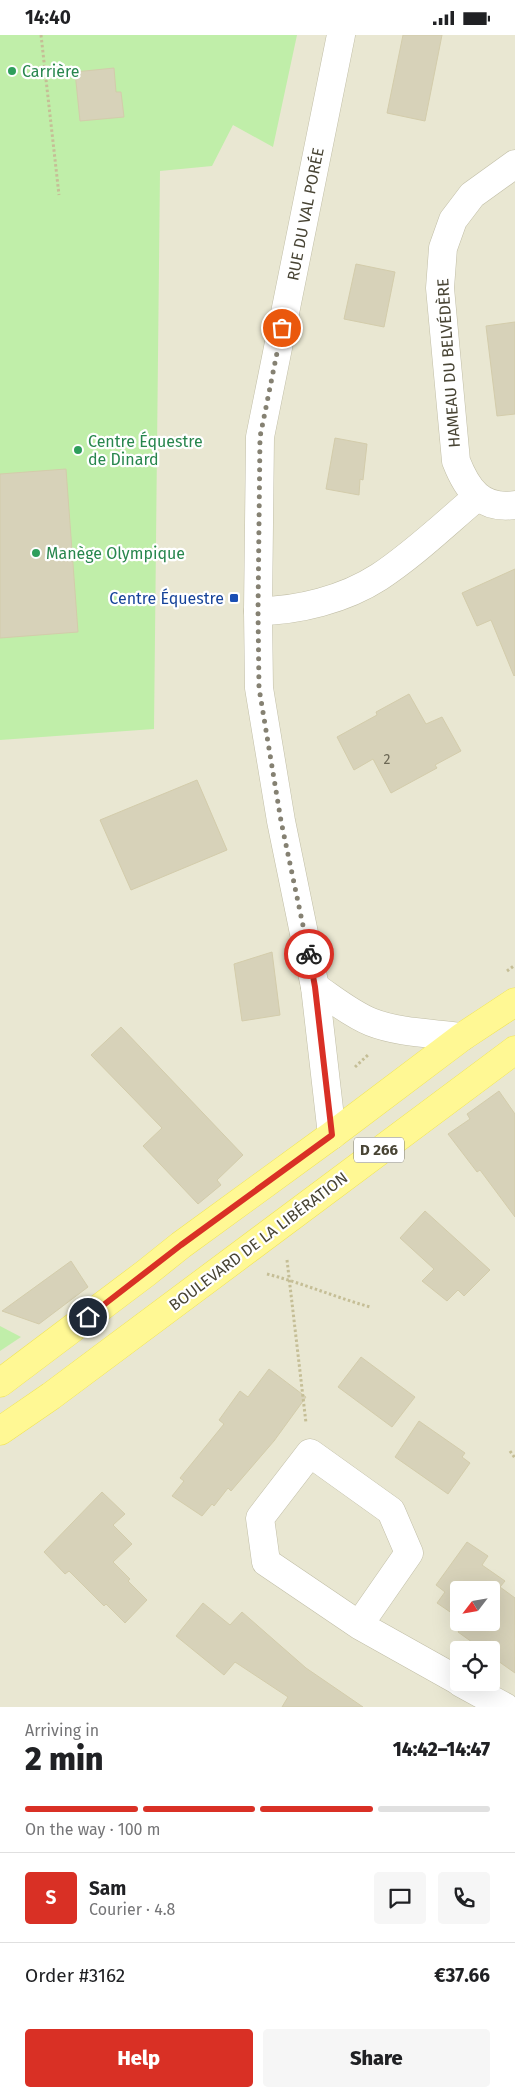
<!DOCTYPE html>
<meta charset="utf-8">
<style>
body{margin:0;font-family:"Fira Sans",sans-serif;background:#f6f6f6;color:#202124;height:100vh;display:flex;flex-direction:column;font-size:19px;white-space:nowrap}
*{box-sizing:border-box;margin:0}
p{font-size:16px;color:#757577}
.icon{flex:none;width:28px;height:28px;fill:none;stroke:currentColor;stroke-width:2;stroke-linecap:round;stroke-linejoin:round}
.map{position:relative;height:1672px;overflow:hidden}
.details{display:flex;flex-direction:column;background:#fff;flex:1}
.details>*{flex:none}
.needle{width:32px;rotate:239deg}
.controls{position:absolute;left:450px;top:1546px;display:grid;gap:10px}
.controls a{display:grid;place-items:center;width:50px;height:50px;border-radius:5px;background:#fff;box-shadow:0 5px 20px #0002;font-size:25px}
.pin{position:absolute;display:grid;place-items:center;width:42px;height:42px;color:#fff;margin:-21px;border:2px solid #fff;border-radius:50%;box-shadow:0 1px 5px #0007}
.courier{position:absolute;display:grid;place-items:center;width:50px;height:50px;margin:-25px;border:4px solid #d93025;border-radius:50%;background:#fff;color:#222;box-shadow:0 1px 6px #0007}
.summary em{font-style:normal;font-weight:800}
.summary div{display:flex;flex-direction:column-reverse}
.summary{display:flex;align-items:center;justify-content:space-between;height:85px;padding:0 25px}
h1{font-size:32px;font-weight:800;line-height:38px}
.bar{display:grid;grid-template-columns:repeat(4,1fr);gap:8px 5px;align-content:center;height:60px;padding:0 25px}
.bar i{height:6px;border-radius:4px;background:#e0e0e0}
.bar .selected{background:#d93025}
.bar p{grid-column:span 4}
.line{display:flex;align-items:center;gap:12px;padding:0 25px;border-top:1px solid #e0e0e0}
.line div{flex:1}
.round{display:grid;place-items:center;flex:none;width:52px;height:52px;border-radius:5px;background:#f6f6f6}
.button{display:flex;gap:10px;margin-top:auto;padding:10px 25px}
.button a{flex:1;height:58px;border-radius:5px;background:#d93025;color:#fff;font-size:20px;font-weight:800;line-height:58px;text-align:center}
.button a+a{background:#f6f6f6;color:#202124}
.status{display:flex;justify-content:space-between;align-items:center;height:35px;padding:0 25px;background:#fff;direction:ltr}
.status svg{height:14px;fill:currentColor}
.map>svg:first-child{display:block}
.residential{fill:#e9e7d2;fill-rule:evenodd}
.green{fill:#c0eea9}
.building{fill:#d7d2b9;stroke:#d3ccab}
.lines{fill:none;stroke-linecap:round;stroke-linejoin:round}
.street-casing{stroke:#c1bea6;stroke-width:29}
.primary-casing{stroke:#f1e556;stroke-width:29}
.path{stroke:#c5be96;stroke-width:3;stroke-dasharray:2.5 2.5;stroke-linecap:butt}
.street{stroke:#fff;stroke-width:28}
.primary{stroke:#fff894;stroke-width:28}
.done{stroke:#858172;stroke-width:5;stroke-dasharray:0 9}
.route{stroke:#d93025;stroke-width:6}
.leisure-dot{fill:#2e9e5b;stroke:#fff;stroke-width:2}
.transit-dot{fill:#1a4fb4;stroke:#fff;stroke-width:2}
.labels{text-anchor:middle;stroke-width:4.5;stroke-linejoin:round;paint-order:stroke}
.number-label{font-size:14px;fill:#6c6855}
.shield{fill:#fff;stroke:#7f7c71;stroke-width:1}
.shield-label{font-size:15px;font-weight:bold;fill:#484434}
.leisure-label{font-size:16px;fill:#27864d;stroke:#fff;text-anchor:start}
.street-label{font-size:16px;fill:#484434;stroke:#fff}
.transit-label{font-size:16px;fill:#164399;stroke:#fff;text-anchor:end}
</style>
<div class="status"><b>14:40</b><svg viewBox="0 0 49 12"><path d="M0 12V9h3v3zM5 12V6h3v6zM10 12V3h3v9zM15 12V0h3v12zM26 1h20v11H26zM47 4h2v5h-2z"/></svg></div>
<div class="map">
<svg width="515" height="1672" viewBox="0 0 515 1672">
<rect width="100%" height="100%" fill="#f5f3e5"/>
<path class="residential" d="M0,0H515V1672H0ZM459,1555H491V1588H459ZM459,1615H491V1648H459Z"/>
<g class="green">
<polygon points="0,0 297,0 273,112 233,90 212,131 160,136 154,694 0,705"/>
<polygon points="0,1291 21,1302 0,1316"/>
</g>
<g class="building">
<polygon points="403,0 442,0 425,86 387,78"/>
<polygon points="114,33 116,57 121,57 124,82 80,86 75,37"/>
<polygon points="356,229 395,237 384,292 344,284"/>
<polygon points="515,287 515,379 497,381 486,291"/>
<polygon points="335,403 367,409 363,445 360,444 359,460 326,454"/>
<polygon points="66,434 78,597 0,603 0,439"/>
<polygon points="515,534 515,640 514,641 491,585 477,591 462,558"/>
<polygon points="409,659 426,689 442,682 461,716 435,730 437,733 391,758 373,724 354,735 337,702 377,680 376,677"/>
<polygon points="197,745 227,815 131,855 100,785"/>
<polygon points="272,917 280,980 242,986 234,929"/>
<polygon points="121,992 243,1120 217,1145 221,1150 198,1169 143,1111 162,1093 91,1020"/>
<polygon points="499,1056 515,1079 515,1182 480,1135 477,1137 448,1099 470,1084 467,1079"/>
<polygon points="425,1176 490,1235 464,1261 458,1255 447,1266 422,1246 434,1234 400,1203"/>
<polygon points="71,1226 88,1252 39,1289 2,1276"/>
<polygon points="361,1322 415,1362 392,1392 338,1352"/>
<polygon points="269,1334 306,1362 274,1406 231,1456 228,1453 214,1471 212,1469 202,1481 172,1461 184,1446 180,1443 224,1389 219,1385 240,1356 248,1362"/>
<polygon points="419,1386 465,1418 462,1422 470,1428 448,1459 395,1422"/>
<polygon points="102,1457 125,1479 113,1490 132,1509 113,1527 130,1544 128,1546 147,1565 125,1588 106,1569 104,1571 69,1536 65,1539 44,1517"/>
<polygon points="467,1507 488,1521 482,1530 505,1546 500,1552 515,1563 515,1638 491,1621 491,1615 483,1615 458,1597 465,1588 491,1588 491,1555 459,1555 459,1583 437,1568 445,1557 436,1550"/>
<polygon points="203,1568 230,1590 242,1577 306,1633 363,1672 282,1672 288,1662 235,1627 224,1640 176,1601"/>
</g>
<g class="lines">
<g class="street-casing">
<g id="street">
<path d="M515,129L472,160L453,185L443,213L440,253L456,426C467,454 481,475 515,470"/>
<path d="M258,576C298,576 345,564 379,542C414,519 445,489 477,462"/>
<path d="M315,952C333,964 351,979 371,987C399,998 432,998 462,1002"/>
<polyline points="332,1100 315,952 281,786 259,653 258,576 260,402 341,0"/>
<polyline points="359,1590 409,1518 391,1476 310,1418 260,1483 266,1527 359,1590 459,1646"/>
<polyline points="461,1648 505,1672"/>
</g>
</g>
<g class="primary-casing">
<g id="primary">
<polyline points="0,1348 146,1238 181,1210 332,1100 462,1002 515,967"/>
<polyline points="0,1396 51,1361 515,1015"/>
</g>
</g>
<g class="path">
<polyline points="41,0 59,160"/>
<polyline points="507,936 515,930"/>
<polyline points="355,1032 369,1019"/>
<polyline points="287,1225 306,1388"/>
<path d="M267,1239C302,1248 335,1262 370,1272"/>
<polyline points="510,1416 515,1423"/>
</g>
<use href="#street" class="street"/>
<use href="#primary" class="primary"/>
</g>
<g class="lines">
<polyline class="done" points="282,293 260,402 258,576 259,653 281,786 309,919"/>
<polyline class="route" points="88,1282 181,1210 332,1100 315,952 309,919"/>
</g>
<g class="leisure-dot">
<circle cx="12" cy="36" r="5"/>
<circle cx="78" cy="415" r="5"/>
<circle cx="36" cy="518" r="5"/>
</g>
<rect class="transit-dot" x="229" y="558" width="10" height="10" rx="2.5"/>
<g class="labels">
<g class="number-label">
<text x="387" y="729">2</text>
</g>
<rect class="shield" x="354" y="1102.5" width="50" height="25" rx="4"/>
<g class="shield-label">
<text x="379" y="1120">D 266</text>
</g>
<g class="leisure-label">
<text x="22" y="42">Carrière</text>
<text x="88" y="412">Centre Équestre<tspan x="88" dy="18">de Dinard</tspan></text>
<text x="46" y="524">Manège Olympique</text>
</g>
<g class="street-label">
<text transform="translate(305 179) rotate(-79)" y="6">RUE DU VAL PORÉE</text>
<text transform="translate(448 328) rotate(-94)" y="6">HAMEAU DU BELVÉDÈRE</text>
<text transform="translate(258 1206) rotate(-37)" y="6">BOULEVARD DE LA LIBÉRATION</text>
</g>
<g class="transit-label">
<text x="224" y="569">Centre Équestre</text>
</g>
</g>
</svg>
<div class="controls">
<a><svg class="needle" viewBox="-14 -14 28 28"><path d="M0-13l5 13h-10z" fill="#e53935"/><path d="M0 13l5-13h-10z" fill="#757577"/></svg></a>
<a><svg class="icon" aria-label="locate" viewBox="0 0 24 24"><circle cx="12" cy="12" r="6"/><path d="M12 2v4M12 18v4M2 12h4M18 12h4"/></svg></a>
</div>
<div class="pin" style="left:282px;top:293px;background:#ea580c"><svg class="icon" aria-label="bag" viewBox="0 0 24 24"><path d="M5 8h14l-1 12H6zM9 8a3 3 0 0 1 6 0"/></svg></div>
<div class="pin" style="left:88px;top:1282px;background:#1f2937"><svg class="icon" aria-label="home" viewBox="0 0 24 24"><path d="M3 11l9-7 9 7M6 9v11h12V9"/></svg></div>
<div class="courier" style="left:309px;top:919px"><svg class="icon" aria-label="bike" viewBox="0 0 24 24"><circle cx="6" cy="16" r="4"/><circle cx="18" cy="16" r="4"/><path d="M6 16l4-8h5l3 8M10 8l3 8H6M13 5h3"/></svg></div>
</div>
<section class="details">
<div class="summary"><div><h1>2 min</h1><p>Arriving in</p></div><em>14:42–14:47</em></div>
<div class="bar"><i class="selected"></i><i class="selected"></i><i class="selected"></i><i></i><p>On the way · 100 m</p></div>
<div class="line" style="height:90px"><b class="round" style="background:#d93025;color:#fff">S</b><div><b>Sam</b><p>Courier · 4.8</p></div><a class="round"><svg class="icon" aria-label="chat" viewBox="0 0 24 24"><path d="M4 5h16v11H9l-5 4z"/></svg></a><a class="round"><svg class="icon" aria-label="phone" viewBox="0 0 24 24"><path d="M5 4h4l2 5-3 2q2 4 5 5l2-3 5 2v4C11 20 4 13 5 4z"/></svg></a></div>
<div class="line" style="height:65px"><div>Order #3162</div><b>€37.66</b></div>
<div class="button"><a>Help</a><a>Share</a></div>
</section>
